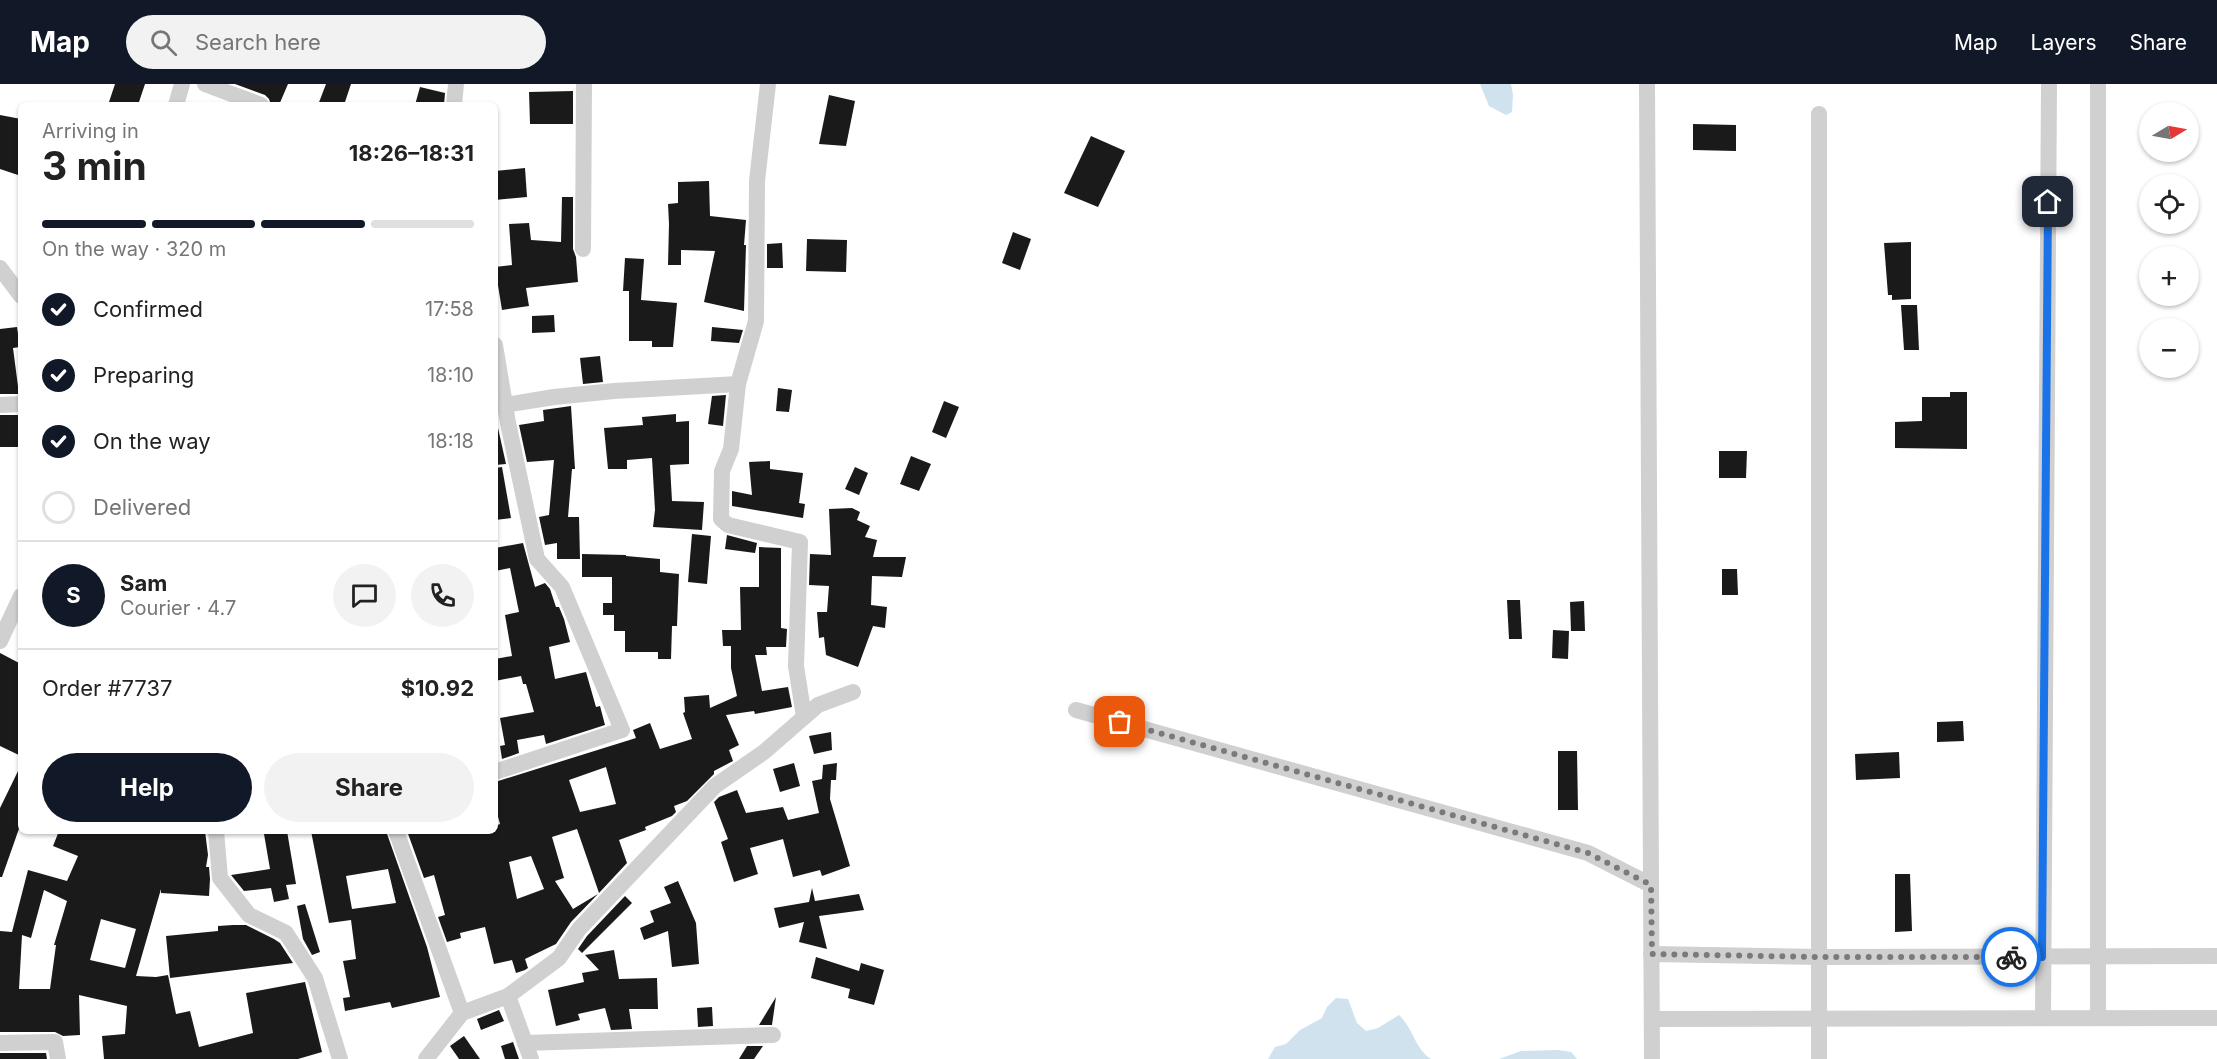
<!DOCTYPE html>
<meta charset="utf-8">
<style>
body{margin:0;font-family:Inter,sans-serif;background:#f2f2f2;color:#222;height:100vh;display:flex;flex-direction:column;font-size:22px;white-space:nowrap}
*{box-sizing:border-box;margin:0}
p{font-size:20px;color:#767676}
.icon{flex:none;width:33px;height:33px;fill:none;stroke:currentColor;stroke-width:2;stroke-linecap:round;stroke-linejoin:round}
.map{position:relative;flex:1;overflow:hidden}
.side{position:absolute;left:18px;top:18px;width:480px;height:732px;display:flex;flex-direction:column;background:#fff;border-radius:9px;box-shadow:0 2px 4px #0004}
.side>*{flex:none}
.needle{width:39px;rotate:80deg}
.buttons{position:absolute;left:2139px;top:18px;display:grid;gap:12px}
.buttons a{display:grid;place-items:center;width:60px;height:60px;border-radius:50%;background:#fff;box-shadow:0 2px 4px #0004;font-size:30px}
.pin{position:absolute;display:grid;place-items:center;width:51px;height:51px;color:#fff;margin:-26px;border-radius:12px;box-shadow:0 3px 9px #0006}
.courier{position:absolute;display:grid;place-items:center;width:60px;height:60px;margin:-30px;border:4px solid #1a73e8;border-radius:50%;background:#fff;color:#222;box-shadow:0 2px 8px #0007}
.head em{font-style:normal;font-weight:700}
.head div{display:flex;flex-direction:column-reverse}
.head{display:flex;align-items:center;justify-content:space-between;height:102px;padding:0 24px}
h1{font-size:39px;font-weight:700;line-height:45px}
.bar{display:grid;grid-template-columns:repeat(4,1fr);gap:9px 6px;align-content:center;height:72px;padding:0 24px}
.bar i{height:8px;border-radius:4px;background:#e0e0e0}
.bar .active{background:#111827}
.bar p{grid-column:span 4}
.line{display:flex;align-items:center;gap:15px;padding:0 24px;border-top:2px solid #e0e0e0}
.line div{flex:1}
.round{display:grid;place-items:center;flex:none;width:63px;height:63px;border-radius:32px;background:#f2f2f2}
ol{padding:0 24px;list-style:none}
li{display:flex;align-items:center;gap:18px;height:66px}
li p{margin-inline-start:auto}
li .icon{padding:6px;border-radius:50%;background:#111827;color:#fff;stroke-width:4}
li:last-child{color:#767676}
li i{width:33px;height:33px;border:3px solid #e0e0e0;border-radius:50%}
.primary-button{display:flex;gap:12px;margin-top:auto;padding:12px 24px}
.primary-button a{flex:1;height:69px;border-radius:36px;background:#111827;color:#fff;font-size:24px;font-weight:700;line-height:69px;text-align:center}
.primary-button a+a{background:#f2f2f2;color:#222}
header{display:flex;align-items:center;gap:36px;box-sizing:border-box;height:84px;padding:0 30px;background:#111827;color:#fff}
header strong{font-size:28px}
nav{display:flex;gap:33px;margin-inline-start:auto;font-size:21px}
.search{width:420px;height:54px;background:#f2f2f2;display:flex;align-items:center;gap:15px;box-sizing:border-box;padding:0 21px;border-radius:33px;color:#767676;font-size:22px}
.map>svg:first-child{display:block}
.water{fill:#cfe2ee}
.building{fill:#1a1a1a;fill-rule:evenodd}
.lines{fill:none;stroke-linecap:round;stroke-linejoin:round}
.minor{stroke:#d0d0d0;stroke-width:16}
.done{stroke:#7a7a7a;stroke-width:6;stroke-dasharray:0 10.8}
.route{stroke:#1a73e8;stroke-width:8}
</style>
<header>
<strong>Map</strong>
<div class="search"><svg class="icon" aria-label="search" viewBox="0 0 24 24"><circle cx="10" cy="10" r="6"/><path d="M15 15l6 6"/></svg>Search here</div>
<nav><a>Map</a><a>Layers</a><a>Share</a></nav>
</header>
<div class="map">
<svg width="2217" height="975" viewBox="0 0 2217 975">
<rect width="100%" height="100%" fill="#fff"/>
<g class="water">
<polygon points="1480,0 1511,0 1513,11 1512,28 1506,31 1489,22"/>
<path d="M1336,914L1348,915L1357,939L1366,947L1378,944L1399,931C1413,944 1415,965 1431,975H1268L1275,963L1286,960L1300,946L1322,934L1327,923Z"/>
<polygon points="1558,966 1571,968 1577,975 1499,975 1521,967"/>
</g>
<g class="building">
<polygon points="115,0 145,0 138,21 108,21"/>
<polygon points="235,0 288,0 279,21 271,21 269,15 265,11"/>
<polygon points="326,0 351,0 344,21 318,21"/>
<polygon points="420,3 445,9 444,21 415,21"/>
<polygon points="573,7 573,40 530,40 529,8"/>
<polygon points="829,11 855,17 846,62 819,60"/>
<polygon points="0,31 21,35 21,92 0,85"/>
<polygon points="1693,40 1736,41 1736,67 1693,66"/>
<polygon points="1091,52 1125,67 1098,123 1064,109"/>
<polygon points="525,84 527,113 495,116 495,87"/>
<polygon points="709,97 710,132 746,136 744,161 746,161 744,227 704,218 715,167 681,166 681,181 668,181 669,140 668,120 678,119 678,98"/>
<polygon points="562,113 573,113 573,165 576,173 578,198 526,204 529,222 502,226 495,183 512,181 509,140 529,139 531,156 561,158"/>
<polygon points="1013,148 1031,155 1020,186 1002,179"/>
<polygon points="807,155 847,156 846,188 806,187"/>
<polygon points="1911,158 1911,215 1892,216 1892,211 1888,211 1884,159"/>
<polygon points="782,159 783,184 767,184 767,160"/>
<polygon points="625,174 644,175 641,216 677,219 673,263 652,263 652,257 629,257 629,207 623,207"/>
<polygon points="1901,221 1917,221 1919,266 1904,266"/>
<polygon points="554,231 555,248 532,249 532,232"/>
<polygon points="17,243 20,263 13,264 19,310 0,310 0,245"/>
<polygon points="712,243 743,246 739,259 711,257"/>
<polygon points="600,272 603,298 583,300 580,274"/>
<polygon points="778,304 792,306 789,328 776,327"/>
<polygon points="1950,308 1967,308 1967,365 1895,364 1895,338 1922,337 1922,313 1950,313"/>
<polygon points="726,311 723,342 708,340 712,312"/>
<polygon points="944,317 959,323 946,354 932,348"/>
<polygon points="571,322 575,385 572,385 568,433 579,433 580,475 557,475 557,459 545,461 539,433 549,431 554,376 527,378 519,341 544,337 543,326"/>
<polygon points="676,330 676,338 689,337 689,380 670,381 672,417 704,418 702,446 653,443 655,426 652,374 627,376 627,385 608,385 604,344 643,341 642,333"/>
<rect x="0" y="331" width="21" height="32"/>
<polygon points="498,344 506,380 495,381 495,345"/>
<polygon points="1719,367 1747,367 1746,394 1719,394"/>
<polygon points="911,372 931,380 919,407 900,400"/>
<polygon points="770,377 770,385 803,389 799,419 805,420 803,434 732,422 732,407 752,411 749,378"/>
<polygon points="502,383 511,434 495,436 495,384"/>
<polygon points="855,383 868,389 859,411 845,405"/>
<polygon points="852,424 860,428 857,436 870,442 865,453 877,456 873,473 906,473 902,493 872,492 871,521 887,523 885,544 873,542 858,583 826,571 824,553 819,554 817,528 827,528 829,502 809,501 810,470 831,471 829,425"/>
<polygon points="692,450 711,452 707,500 688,498"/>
<polygon points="727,451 757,459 755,469 725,465"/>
<polygon points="523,459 535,503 545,499 550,505 556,523 559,523 564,535 570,558 549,563 555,595 586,588 596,623 600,622 605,641 546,660 544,651 517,656 519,669 502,675 500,662 505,661 500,634 534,628 526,600 523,600 521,592 495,597 495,575 512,572 505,531 519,528 510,484 495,487 495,464"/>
<path d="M759,463L781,464V544L787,545L786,563H766L767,571H755L762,607L788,603L792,623L755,630L754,627L726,631L739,661L729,666L733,677L714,687V690L687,717L674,722L676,728L672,732L645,743L646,746L619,756L627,779L599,809L577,745L552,753L564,794L555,797L573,825L598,810L571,838L556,860L525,875L528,884L525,886L516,889L512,876L494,880L485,843L460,849L461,854L447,858L438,833L445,831L434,791L424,794L407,747H495V742L500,740L495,722V698L636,654L633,646L650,639L660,665L692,655L683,629L685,628L684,613L709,611L710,624L737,612L731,584V562H723L722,546H741L740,503H759ZM606,683L616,720L580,728L569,696ZM531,772L544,805L517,815L509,778Z"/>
<polygon points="582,470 626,471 626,472 660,475 660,488 679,490 677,542 672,542 671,575 658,575 658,568 625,568 625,547 614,547 614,531 603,531 603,519 612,519 612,493 582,493"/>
<polygon points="1722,485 1737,485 1738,511 1722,511"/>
<polygon points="1507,516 1520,516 1522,555 1509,555"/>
<polygon points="1584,517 1585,547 1571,547 1570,518"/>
<polygon points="1553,546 1569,547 1568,575 1552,574"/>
<polygon points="0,569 21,580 21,672 0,662"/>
<polygon points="1963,637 1964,657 1937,658 1937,638"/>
<polygon points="831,648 832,666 814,670 809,652"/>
<polygon points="1558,667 1577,667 1578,726 1558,726"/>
<polygon points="1899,668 1900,694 1856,696 1855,670"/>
<polygon points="794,679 800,702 780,708 773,685"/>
<polygon points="837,679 836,696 831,696 830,715 850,782 822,792 820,786 793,793 783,755 750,764 758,790 734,798 721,758 728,755 714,718 719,713 737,706 746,729 783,723 788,736 819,729 812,697 822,695 823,681"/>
<polygon points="21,681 21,739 2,793 0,793 0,724"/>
<path d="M59,747H205L208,771L206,783H209L210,795L209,812L161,809V805L136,892L156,893L168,891L176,930L190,927L199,963L253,949L246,909L305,898L322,968L298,975H104L102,952L125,950L127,922L79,911L80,951L63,952L55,948H0V847L12,848L28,786L67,797L78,772L53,762ZM44,806L67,817L54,861H56L50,905H19L22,851L31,854ZM101,835L136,845L125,884L90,876Z"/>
<polygon points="280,747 287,747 296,800 286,801 289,815 274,818 271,804 244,807 231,791 270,785 264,750"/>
<path d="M311,747H386L427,863L440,913L392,924L390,918L345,927L343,914L350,913L343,877L356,875L351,836L329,839ZM388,785L396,819L352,825L346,792Z"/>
<polygon points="1895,790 1910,790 1912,847 1895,848"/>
<polygon points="678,797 696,839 699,880 672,883 668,847 644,856 640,844 654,838 650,827 671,819 664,803"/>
<polygon points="812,804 815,817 859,810 864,826 819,832 827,865 799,858 804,838 779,844 774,824 809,818"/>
<polygon points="625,812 632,819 582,869 578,865 587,852"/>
<polygon points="305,820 320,868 312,871 303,855 297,822"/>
<polygon points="233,841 246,841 274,855 280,859 293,879 170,894 166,852 218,847 218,842"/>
<polygon points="614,866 619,895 657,894 658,925 629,925 632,945 611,946 605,924 578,930 580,936 556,942 548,906 584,898 582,889 599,886 585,871"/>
<polygon points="816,873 859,887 861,879 884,886 874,921 848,914 850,905 811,894"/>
<polygon points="776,913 772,941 759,941"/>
<polygon points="712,923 713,942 698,943 697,924"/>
<polygon points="499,926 504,937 481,946 477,935"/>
<polygon points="464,952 480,975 459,975 450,962"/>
<polygon points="513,958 519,975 505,975 501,962"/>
<polygon points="747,962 763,962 754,975 739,975"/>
<polygon points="0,969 46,969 47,975 0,975"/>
</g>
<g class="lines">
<g class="minor">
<polyline points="205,0 261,21"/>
<polyline points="768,0 757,97 756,237 738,300 731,365 722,387 721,435 728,441 800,458 796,582 804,633"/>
<polyline points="1647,0 1651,801"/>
<polyline points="176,21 182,0"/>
<polyline points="454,21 456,0"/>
<polyline points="583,165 584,0"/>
<polyline points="0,184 21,212"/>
<polyline points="495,261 508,339 537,475 562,503 622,646 495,688"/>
<polyline points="0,321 21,320"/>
<polyline points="505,321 554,313 614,307 738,300"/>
<polyline points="0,557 21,512"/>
<polyline points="1076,626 1588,769 1651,801 1652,975"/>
<polyline points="216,747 220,794 249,831 286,849 315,894 340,975"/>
<polyline points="396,747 462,929"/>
<polyline points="1651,870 1819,873 2217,872"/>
<polyline points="508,912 531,975"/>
<polyline points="2043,934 2049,0"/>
<polyline points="2098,934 2098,0"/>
<polyline points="1652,935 2217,934"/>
<polyline points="0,959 55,958 58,975"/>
<polyline points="525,959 773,951"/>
<polyline points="426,975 462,929 508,912 559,874 579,845 715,702 764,668 818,621 853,608"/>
<polyline points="1819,975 1819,30"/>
</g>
</g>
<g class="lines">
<polyline class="done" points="1120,638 1588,769 1651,801 1652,870 1819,873 2011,873"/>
<polyline class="route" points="2011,873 2042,873 2048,118"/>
</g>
</svg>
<div class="buttons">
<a><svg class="needle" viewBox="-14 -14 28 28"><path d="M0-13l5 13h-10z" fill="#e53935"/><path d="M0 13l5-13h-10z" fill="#767676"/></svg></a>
<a><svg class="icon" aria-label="locate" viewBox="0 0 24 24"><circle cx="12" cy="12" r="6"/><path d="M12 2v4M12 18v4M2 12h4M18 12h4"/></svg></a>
<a>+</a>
<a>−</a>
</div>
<div class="pin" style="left:1120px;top:638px;background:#ea580c"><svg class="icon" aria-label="bag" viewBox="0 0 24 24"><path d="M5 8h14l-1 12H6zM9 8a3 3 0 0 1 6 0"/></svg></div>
<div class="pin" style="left:2048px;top:118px;background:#1f2937"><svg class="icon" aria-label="home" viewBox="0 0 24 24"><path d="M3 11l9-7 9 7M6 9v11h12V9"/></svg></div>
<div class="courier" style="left:2011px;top:873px"><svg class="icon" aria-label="bike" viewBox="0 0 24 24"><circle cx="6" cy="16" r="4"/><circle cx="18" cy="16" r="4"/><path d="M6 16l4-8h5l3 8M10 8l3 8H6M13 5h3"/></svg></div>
<section class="side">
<div class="head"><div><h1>3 min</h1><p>Arriving in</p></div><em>18:26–18:31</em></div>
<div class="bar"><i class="active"></i><i class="active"></i><i class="active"></i><i></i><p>On the way · 320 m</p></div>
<ol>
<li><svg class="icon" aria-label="check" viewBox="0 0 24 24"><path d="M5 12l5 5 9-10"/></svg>Confirmed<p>17:58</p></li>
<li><svg class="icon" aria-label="check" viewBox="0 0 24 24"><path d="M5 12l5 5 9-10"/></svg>Preparing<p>18:10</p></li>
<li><svg class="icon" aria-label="check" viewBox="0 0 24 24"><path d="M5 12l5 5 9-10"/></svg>On the way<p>18:18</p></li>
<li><i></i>Delivered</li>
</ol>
<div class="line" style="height:108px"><b class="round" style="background:#111827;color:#fff">S</b><div><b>Sam</b><p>Courier · 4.7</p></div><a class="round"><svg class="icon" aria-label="chat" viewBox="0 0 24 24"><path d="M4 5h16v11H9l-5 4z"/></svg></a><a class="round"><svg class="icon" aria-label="phone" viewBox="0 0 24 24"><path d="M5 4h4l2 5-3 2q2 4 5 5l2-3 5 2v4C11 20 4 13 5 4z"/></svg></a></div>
<div class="line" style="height:78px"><div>Order #7737</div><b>$10.92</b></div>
<div class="primary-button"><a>Help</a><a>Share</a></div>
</section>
</div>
